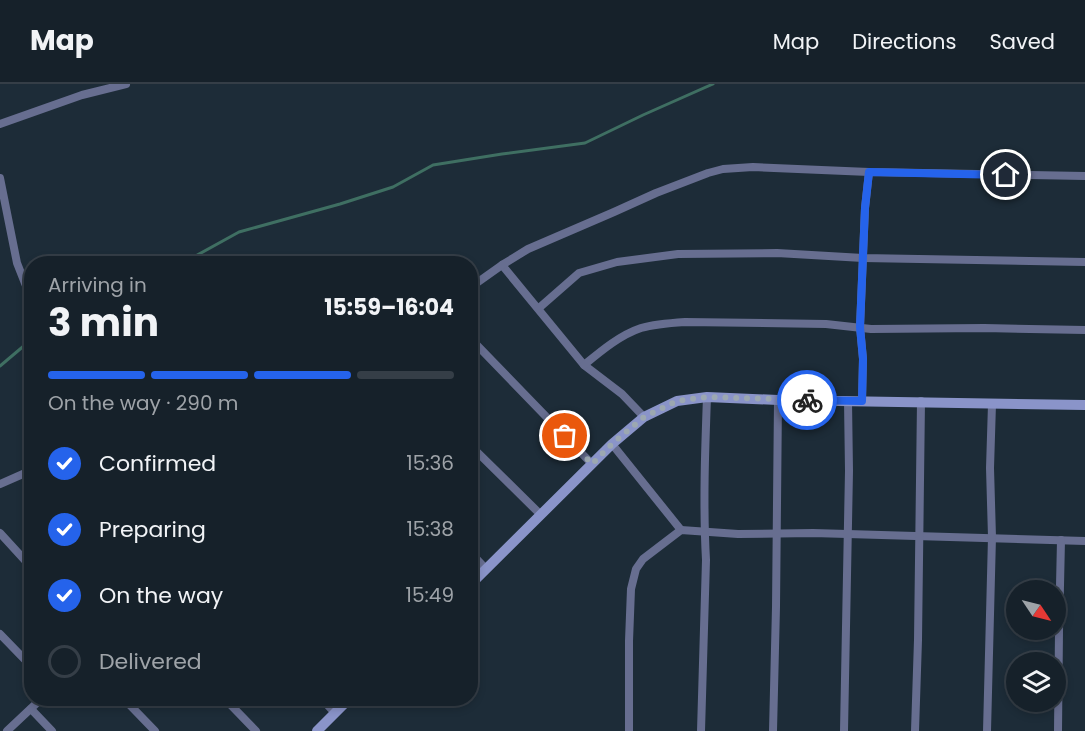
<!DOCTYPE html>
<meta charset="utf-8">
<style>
body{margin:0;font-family:Poppins,sans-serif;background:#232e36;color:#f1f3f6;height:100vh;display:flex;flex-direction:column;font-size:22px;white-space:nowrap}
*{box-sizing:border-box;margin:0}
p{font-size:20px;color:#9ea3a8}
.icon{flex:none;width:33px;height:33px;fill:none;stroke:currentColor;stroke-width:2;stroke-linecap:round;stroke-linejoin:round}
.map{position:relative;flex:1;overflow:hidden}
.panel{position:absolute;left:24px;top:172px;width:454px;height:450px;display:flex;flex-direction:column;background:#16212a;border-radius:24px;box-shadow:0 3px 9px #0003,0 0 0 2px #353e47}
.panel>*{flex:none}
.needle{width:39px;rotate:125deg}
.tools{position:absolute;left:1006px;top:496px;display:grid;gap:12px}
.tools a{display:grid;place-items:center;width:60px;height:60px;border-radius:50%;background:#16212a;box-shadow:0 3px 9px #0003,0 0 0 2px #353e47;font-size:30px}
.pin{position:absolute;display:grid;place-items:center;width:51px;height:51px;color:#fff;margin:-26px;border:3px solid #fff;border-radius:50%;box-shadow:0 2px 6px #0007}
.courier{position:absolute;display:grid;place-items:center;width:60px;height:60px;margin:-30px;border:4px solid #2563eb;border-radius:50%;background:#fff;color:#222;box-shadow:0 2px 8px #0007}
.summary em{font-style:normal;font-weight:700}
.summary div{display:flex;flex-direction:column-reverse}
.summary{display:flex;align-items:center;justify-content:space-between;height:102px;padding:0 24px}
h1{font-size:39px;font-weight:700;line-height:45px}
.bar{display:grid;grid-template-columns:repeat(4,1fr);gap:9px 6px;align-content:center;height:72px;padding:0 24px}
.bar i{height:8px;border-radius:4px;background:#353e47}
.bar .selected{background:#2563eb}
.bar p{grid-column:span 4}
ol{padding:0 24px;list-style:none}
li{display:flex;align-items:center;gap:18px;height:66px}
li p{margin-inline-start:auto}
li .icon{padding:6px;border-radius:50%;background:#2563eb;color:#fff;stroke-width:4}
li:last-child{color:#9ea3a8}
li i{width:33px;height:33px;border:3px solid #353e47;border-radius:50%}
header{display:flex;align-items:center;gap:36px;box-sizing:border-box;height:84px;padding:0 30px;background:#16212a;border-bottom:2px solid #353e47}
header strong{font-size:28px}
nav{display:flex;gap:33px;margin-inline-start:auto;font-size:21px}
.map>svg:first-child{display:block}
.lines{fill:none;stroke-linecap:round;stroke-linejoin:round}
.stream{stroke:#3f6f62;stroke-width:3}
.street{stroke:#676e90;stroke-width:8}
.secondary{stroke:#8a94c9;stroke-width:10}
.done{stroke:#9ca8b1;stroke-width:6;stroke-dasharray:0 10.8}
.route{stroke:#2563eb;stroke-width:8}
</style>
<header>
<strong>Map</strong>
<nav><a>Map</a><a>Directions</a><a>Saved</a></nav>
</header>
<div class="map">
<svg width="1085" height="647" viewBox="0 0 1085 647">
<rect width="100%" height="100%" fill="#1d2c38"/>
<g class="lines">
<g class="stream">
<polyline points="181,180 239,148 340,120 393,103 433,81 502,70 585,59 643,31 713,0"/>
<polyline points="0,282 32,255"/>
</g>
<g class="street">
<polyline points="0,40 82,11 126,0"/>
<polyline points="0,94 17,179 32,217"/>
<polyline points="502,181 584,281 622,310 644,333"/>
<polyline points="471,203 502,181 528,165 614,128 656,109 708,89 723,85 753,83 869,88 1085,92"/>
<polyline points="539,224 579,189 617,178 678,170 777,169 863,174 1085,178"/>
<polyline points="471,255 592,380"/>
<path d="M584,281C601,267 620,251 641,244C655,240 670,239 685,238L826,240L871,245L984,244L1085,246"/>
<polyline points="862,317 863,275 860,243 865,124 869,88"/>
<polyline points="612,360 681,446"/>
<polyline points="471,362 541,431"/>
<polyline points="0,400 32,386"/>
<polyline points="0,449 32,484"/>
<polyline points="471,469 486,485"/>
<polyline points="0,550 32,583"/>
<polyline points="124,615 155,647"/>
<polyline points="225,615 256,647"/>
<polyline points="322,615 334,628"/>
<polyline points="31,625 52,647"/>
<polyline points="7,647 41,615"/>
<polyline points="629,647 629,557 631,505 636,485 643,475 681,446 738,450 813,449 1085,457"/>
<path d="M701,647L706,476C703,422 705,367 707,313"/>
<polyline points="773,647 776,523 778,316"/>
<polyline points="844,647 849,387 848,317"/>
<polyline points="915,647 918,556 921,317"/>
<polyline points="987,647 992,453 990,384 992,320"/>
<polyline points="1058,647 1059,547 1061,456"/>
</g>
<g class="secondary">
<polyline points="471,500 612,360 644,333 677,317 707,313 778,316 1085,321"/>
<polyline points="317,647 349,615"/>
</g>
</g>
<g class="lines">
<polyline class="done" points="565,352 592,380 612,360 644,333 677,317 707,313 807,316"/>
<polyline class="route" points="807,316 862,317 863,275 860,243 865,124 869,88 1006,91"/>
</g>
</svg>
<div class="tools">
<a><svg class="needle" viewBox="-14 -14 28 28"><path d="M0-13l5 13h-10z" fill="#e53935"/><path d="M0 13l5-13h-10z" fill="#9ea3a8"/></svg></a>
<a><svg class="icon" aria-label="layers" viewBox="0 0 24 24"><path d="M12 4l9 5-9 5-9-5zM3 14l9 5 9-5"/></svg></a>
</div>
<div class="pin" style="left:565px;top:352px;background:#ea580c"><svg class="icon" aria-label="bag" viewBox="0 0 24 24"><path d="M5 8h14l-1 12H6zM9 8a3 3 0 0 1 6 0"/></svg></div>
<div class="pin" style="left:1006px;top:91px;background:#1f2937"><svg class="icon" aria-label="home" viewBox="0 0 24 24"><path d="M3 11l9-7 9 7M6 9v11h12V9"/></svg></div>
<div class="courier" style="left:807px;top:316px"><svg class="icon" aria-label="bike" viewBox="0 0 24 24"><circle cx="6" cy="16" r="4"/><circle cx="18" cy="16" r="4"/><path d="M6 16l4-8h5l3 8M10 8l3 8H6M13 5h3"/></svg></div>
<section class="panel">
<div class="summary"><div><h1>3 min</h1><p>Arriving in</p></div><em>15:59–16:04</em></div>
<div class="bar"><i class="selected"></i><i class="selected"></i><i class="selected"></i><i></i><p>On the way · 290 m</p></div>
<ol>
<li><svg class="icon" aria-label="check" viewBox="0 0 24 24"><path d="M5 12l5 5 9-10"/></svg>Confirmed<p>15:36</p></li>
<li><svg class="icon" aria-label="check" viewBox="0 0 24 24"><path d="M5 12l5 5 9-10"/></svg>Preparing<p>15:38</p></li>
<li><svg class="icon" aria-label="check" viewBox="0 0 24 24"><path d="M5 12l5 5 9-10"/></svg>On the way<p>15:49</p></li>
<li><i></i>Delivered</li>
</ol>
</section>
</div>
